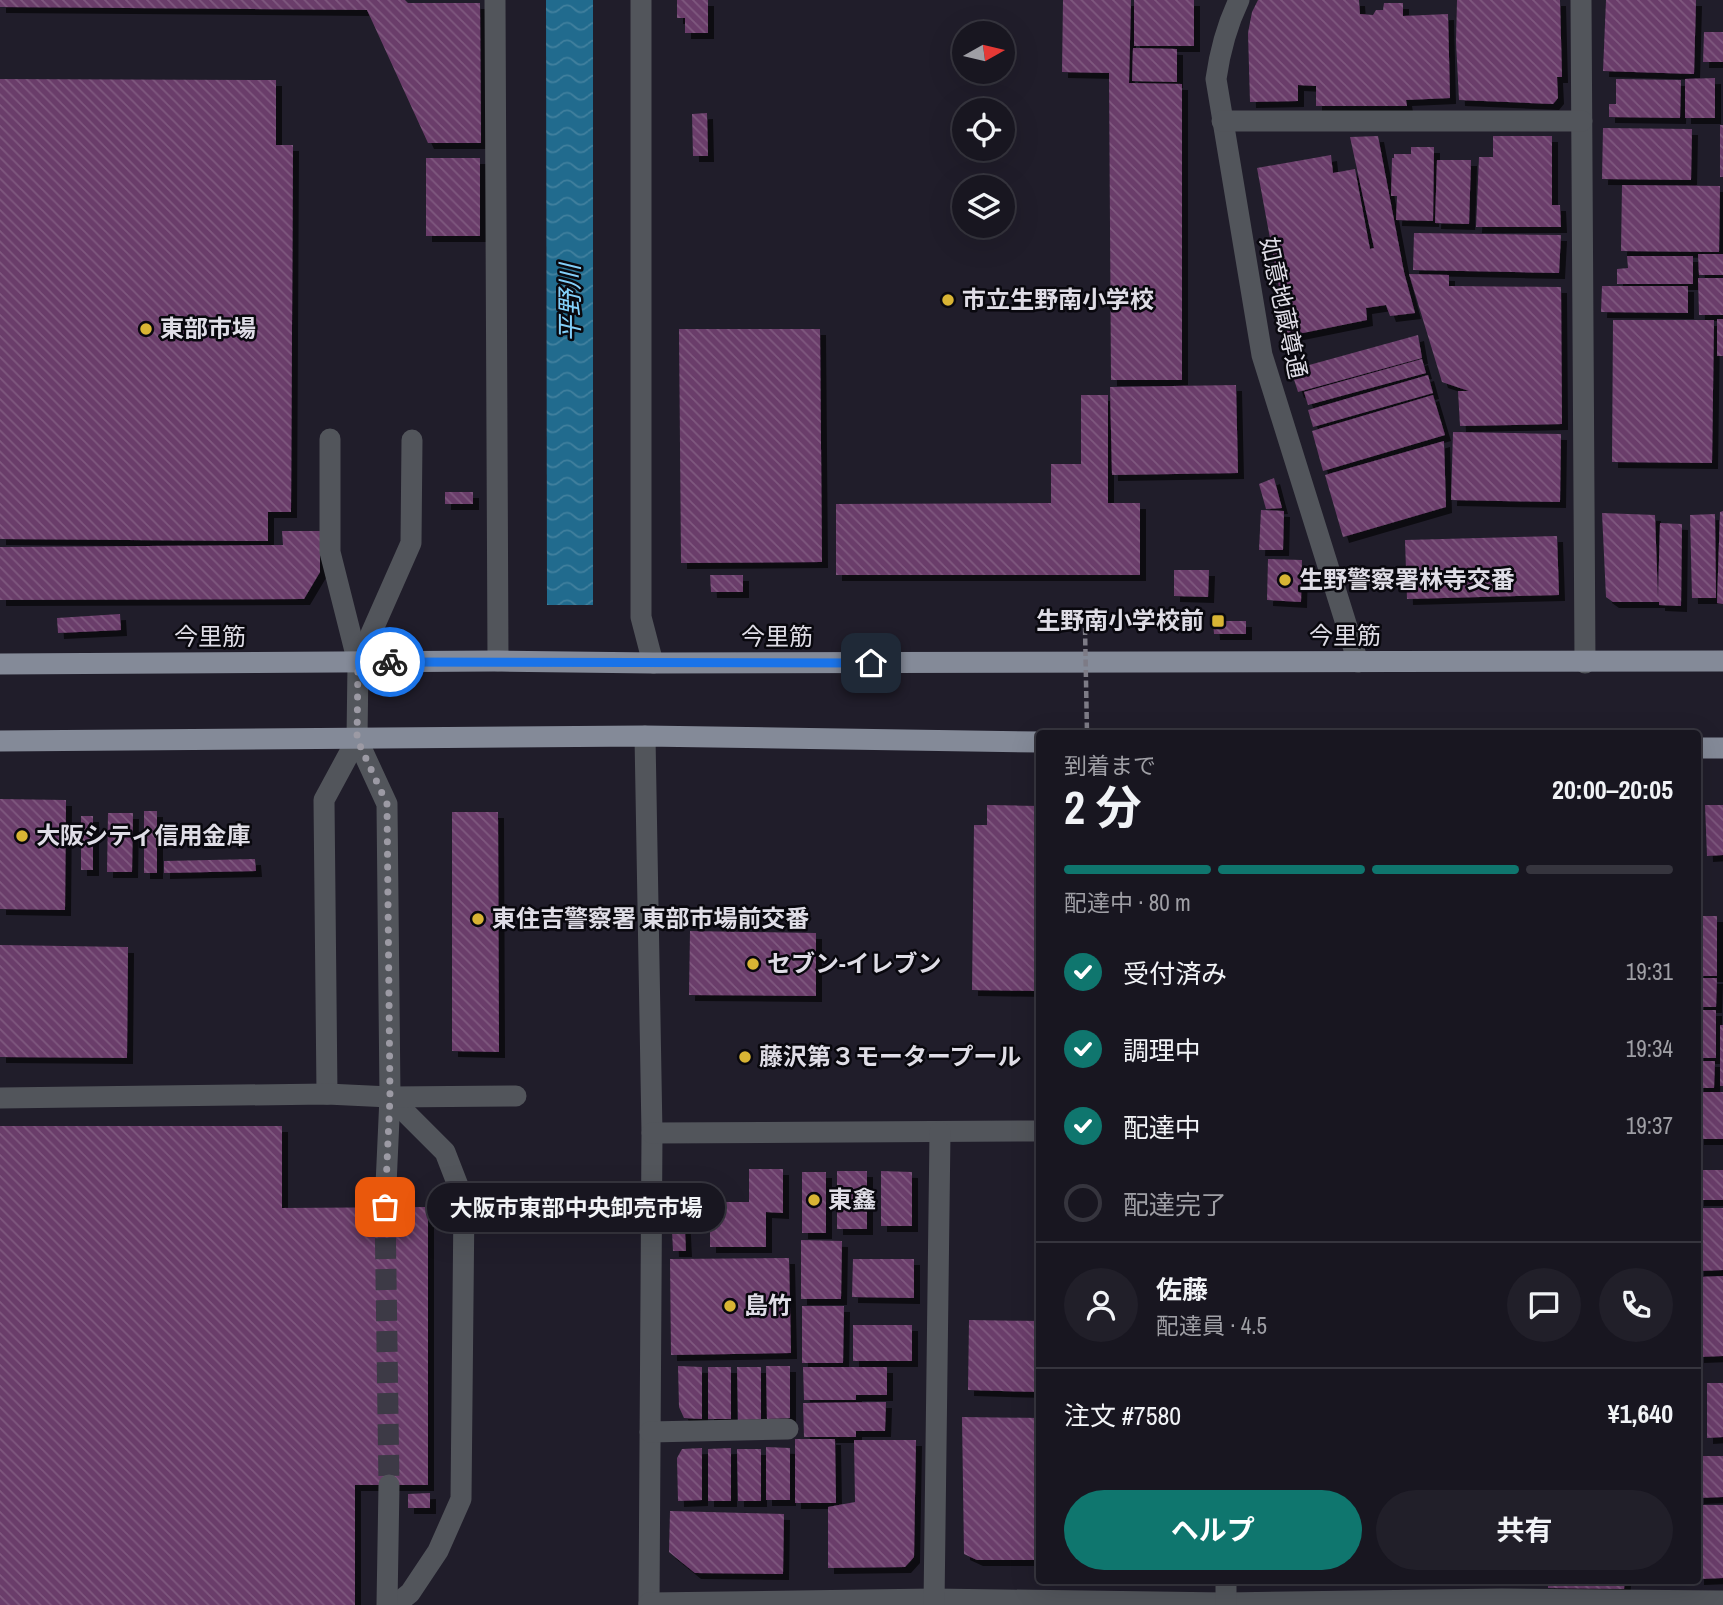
<!DOCTYPE html>
<html lang="ja">
<meta charset="utf-8">
<style>
body{margin:0;font-family:"Archivo Narrow","Noto Sans JP",sans-serif;background:#211f29;color:#f1f3f6;height:100vh;display:flex;flex-direction:column;font-size:26px;white-space:nowrap}
*{box-sizing:border-box;margin:0}
p{font-size:23px;color:#9f9fa5}
.icon{flex:none;width:38px;height:38px;fill:none;stroke:currentColor;stroke-width:2;stroke-linecap:round;stroke-linejoin:round}
.map{position:relative;flex:1;overflow:hidden}
.details{position:absolute;left:1036px;top:730px;width:665px;height:854px;display:flex;flex-direction:column;background:#181620;border-radius:7px;box-shadow:0 7px 28px #0002,0 0 0 2px #36353e}
.details>*{flex:none}
.needle{width:46px;rotate:82deg}
.tools{position:absolute;left:952px;top:21px;display:grid;gap:14px}
.tools a{display:grid;place-items:center;width:63px;height:63px;border-radius:50%;background:#181620;box-shadow:0 7px 28px #0002,0 0 0 2px #36353e;font-size:35px}
.pin{position:absolute;display:grid;place-items:center;width:60px;height:60px;color:#fff;margin:-30px;border-radius:14px;box-shadow:0 4px 10px #0006}
.courier{position:absolute;display:grid;place-items:center;width:70px;height:70px;margin:-35px;border:5px solid #1a73e8;border-radius:50%;background:#fff;color:#222;box-shadow:0 2px 9px #0007}
.bubble{position:absolute;height:49px;border-radius:24px;background:#181620;box-shadow:0 7px 28px #0002,0 0 0 2px #36353e;font-size:23px;font-weight:700;line-height:49px;text-align:center}
.overview em{font-style:normal;font-weight:700}
.overview div{display:flex;flex-direction:column-reverse}
.overview{display:flex;align-items:center;justify-content:space-between;height:119px;padding:0 28px}
h1{font-size:46px;font-weight:700;line-height:52px}
.bar{display:grid;grid-template-columns:repeat(4,1fr);gap:10px 7px;align-content:center;height:84px;padding:0 28px}
.bar i{height:9px;border-radius:5px;background:#36353e}
.bar .selected{background:#0f766e}
.bar p{grid-column:span 4}
.line{display:flex;align-items:center;gap:18px;padding:0 28px;border-top:2px solid #36353e}
.line div{flex:1}
.round{display:grid;place-items:center;flex:none;width:74px;height:74px;border-radius:37px;background:#211f29}
ol{padding:0 28px;list-style:none}
li{display:flex;align-items:center;gap:21px;height:77px}
li p{margin-inline-start:auto}
li .icon{padding:7px;border-radius:50%;background:#0f766e;color:#fff;stroke-width:4}
li:last-child{color:#9f9fa5}
li i{width:38px;height:38px;border:4px solid #36353e;border-radius:50%}
.action{display:flex;gap:14px;margin-top:auto;padding:14px 28px}
.action a{flex:1;height:80px;border-radius:42px;background:#0f766e;color:#fff;font-size:28px;font-weight:700;line-height:80px;text-align:center}
.action a+a{background:#211f29;color:#f1f3f6}
.map>svg:first-child{display:block}
.water{fill:url(#water-waves)}
.building{fill:url(#building-back-hatch);filter:url(#shadow)}
.lines{fill:none;stroke-linecap:round;stroke-linejoin:round}
.minor-tunnel{stroke:#3d3a46;stroke-width:21;stroke-dasharray:21 10;stroke-linecap:butt}
.minor{stroke:#52555b;stroke-width:21}
.major{stroke:#848a98;stroke-width:21}
.path-bridge{stroke:#7d7b86;stroke-width:4.5;stroke-dasharray:7 3.5;stroke-linecap:butt}
.done{stroke:#9c9aa4;stroke-width:7;stroke-dasharray:0 12.6}
.route{stroke:#1a73e8;stroke-width:9}
.poi-dot{fill:#d8b434;stroke:#09080e;stroke-width:2.5}
.labels{text-anchor:middle;stroke-width:5;stroke-linejoin:round;paint-order:stroke}
.poi-label{font-size:24px;font-weight:bold;fill:#dfdde6;stroke:#09080e;text-anchor:start}
.street-label{font-size:24px;fill:#dfdde6;stroke:#09080e}
.water-label{font-size:26px;font-style:italic;fill:#84d0fa;stroke:#09080e}
</style>
<div class="map">
<svg width="1723" height="1605" viewBox="0 0 1723 1605">
<defs>
<pattern id="water-waves" width="16" height="10" patternUnits="userSpaceOnUse" patternTransform="scale(1.75)"><rect width="16" height="10" fill="#216b8e"/><path d="M0 5q4-4 8 0t8 0" fill="none" stroke="#41809e"/></pattern>
<pattern id="building-back-hatch" width="6" height="6" patternUnits="userSpaceOnUse" patternTransform="scale(1.75)"><rect width="6" height="6" fill="#6a3d6a"/><path d="M-1 5l2 2M0 0l6 6M5-1l2 2" fill="none" stroke="#7f597f"/></pattern>
<filter id="shadow"><feDropShadow dx="6" dy="6" stdDeviation="0" flood-color="#0009"/></filter>
</defs>
<rect width="100%" height="100%" fill="#201d2a"/>
<polygon class="water" points="546,0 593,0 593,605 547,605"/>
<g class="building">
<polygon points="0,0 405,0 408,3 480,3 481,143 428,143 367,10 0,7"/>
<polygon points="677,0 708,0 708,33 685,33 685,18 677,18"/>
<polygon points="1063,0 1131,0 1129,83 1182,84 1182,380 1111,380 1109,73 1062,72"/>
<rect x="1134" y="0" width="60" height="46"/>
<polygon points="1258,0 1359,0 1360,14 1373,15 1376,10 1383,10 1384,3 1403,3 1403,16 1448,14 1450,98 1406,100 1407,106 1316,106 1316,86 1298,85 1298,101 1250,102 1248,33 1252,12"/>
<polygon points="1457,0 1560,0 1562,77 1557,77 1558,98 1553,104 1459,100 1456,42"/>
<polygon points="1606,0 1696,0 1694,74 1603,71"/>
<polygon points="1704,32 1723,32 1723,62 1703,62"/>
<polygon points="1133,48 1177,49 1177,82 1132,81"/>
<polygon points="1715,78 1715,118 1685,118 1685,79"/>
<polygon points="0,79 276,80 276,145 293,145 291,512 268,512 268,541 0,539"/>
<polygon points="1616,79 1681,80 1680,118 1609,117 1609,104 1616,104"/>
<polygon points="707,113 708,156 693,156 692,114"/>
<rect x="1720" y="125" width="3" height="52"/>
<polygon points="1603,128 1692,129 1691,180 1602,179"/>
<polygon points="1378,136 1404,272 1415,313 1390,316 1386,305 1366,308 1367,320 1288,336 1257,168 1331,155 1333,173 1355,169 1370,249 1374,248 1350,137"/>
<polygon points="1493,136 1552,136 1552,205 1560,205 1561,227 1476,227 1479,157 1493,157"/>
<polygon points="1411,147 1434,147 1433,221 1396,220 1397,196 1391,196 1392,158 1394,158 1394,154 1411,154"/>
<rect x="426" y="158" width="54" height="78"/>
<polygon points="1437,160 1471,160 1469,224 1435,223"/>
<polygon points="1622,185 1720,186 1719,252 1621,251"/>
<polygon points="1414,233 1561,235 1559,273 1413,270"/>
<polygon points="1698,254 1723,254 1723,275 1699,275"/>
<polygon points="1627,256 1693,256 1693,284 1617,284 1617,269 1628,268"/>
<polygon points="1409,274 1449,275 1449,286 1561,287 1562,424 1460,426 1458,391 1469,391 1442,382"/>
<polygon points="1698,278 1723,278 1723,315 1699,315"/>
<polygon points="1602,286 1688,286 1688,313 1601,312"/>
<rect x="1717" y="319" width="6" height="37"/>
<polygon points="1613,320 1714,320 1712,463 1612,462"/>
<polygon points="679,329 820,329 822,562 681,563"/>
<polygon points="1418,335 1422,358 1298,392 1291,370"/>
<polygon points="1422,359 1426,373 1308,405 1304,392"/>
<polygon points="1428,375 1433,393 1313,427 1308,410"/>
<polygon points="1236,385 1238,473 1112,475 1110,387"/>
<polygon points="1081,395 1108,395 1108,503 1140,503 1140,575 836,575 836,504 1051,503 1051,464 1081,464"/>
<polygon points="1433,395 1445,435 1323,471 1312,431"/>
<polygon points="1453,432 1561,434 1560,502 1451,500"/>
<polygon points="1444,441 1446,507 1343,537 1325,475"/>
<polygon points="1274,478 1282,508 1266,509 1259,484"/>
<rect x="445" y="492" width="28" height="12"/>
<polygon points="1261,510 1284,511 1283,550 1259,550"/>
<polygon points="1723,511 1723,604 1717,603 1720,512"/>
<polygon points="1602,513 1655,515 1658,598 1660,523 1682,524 1681,606 1659,605 1659,602 1613,602 1606,597"/>
<polygon points="1715,514 1716,598 1692,598 1690,515"/>
<polygon points="282,531 320,531 320,572 304,599 0,600 0,547 283,545"/>
<polygon points="1557,536 1559,595 1407,599 1405,540"/>
<polygon points="1268,559 1302,560 1301,602 1267,600"/>
<polygon points="1174,570 1209,570 1208,597 1174,596"/>
<polygon points="710,575 743,575 743,592 711,592"/>
<polygon points="120,614 121,630 58,633 57,618"/>
<polygon points="1213,621 1246,621 1246,634 1214,634"/>
<polygon points="0,799 66,800 65,910 0,909"/>
<polygon points="987,805 1040,806 1040,991 972,990 974,825 987,825"/>
<polygon points="1705,805 1723,805 1723,855 1707,856"/>
<rect x="144" y="811" width="13" height="62"/>
<polygon points="452,812 498,812 499,1052 452,1051"/>
<polygon points="108,813 133,813 132,872 107,872"/>
<rect x="81" y="816" width="12" height="54"/>
<polygon points="255,859 256,871 164,873 164,861"/>
<rect x="1698" y="916" width="19" height="60"/>
<polygon points="690,931 816,933 816,996 689,995"/>
<polygon points="0,945 128,947 127,1058 0,1057"/>
<polygon points="1698,978 1717,978 1716,1007 1698,1007"/>
<rect x="1698" y="1010" width="18" height="48"/>
<rect x="1720" y="1025" width="3" height="61"/>
<polygon points="1698,1061 1715,1061 1714,1088 1698,1088"/>
<rect x="1698" y="1092" width="25" height="47"/>
<polygon points="0,1126 282,1126 282,1208 428,1207 428,1485 355,1485 355,1605 0,1605"/>
<polygon points="749,1169 783,1169 783,1213 766,1212 766,1247 710,1247 710,1202 749,1202"/>
<rect x="1698" y="1170" width="25" height="30"/>
<rect x="837" y="1171" width="30" height="58"/>
<polygon points="881,1171 912,1172 912,1226 881,1226"/>
<rect x="802" y="1172" width="24" height="61"/>
<polygon points="1698,1208 1723,1208 1723,1270 1698,1271"/>
<polygon points="671,1211 684,1211 686,1251 673,1251"/>
<polygon points="801,1240 842,1241 841,1299 801,1299"/>
<polygon points="789,1258 791,1353 671,1355 670,1259"/>
<polygon points="853,1259 914,1259 914,1298 852,1297"/>
<polygon points="1723,1276 1723,1356 1698,1357 1698,1277"/>
<polygon points="802,1306 844,1306 843,1363 802,1363"/>
<polygon points="969,1320 1040,1321 1040,1392 968,1390"/>
<rect x="853" y="1325" width="59" height="36"/>
<polygon points="678,1366 702,1367 702,1419 684,1418 679,1407"/>
<polygon points="766,1366 790,1366 790,1418 767,1419"/>
<rect x="708" y="1367" width="23" height="52"/>
<polygon points="737,1367 761,1367 761,1419 738,1420"/>
<polygon points="803,1367 887,1367 887,1395 856,1395 856,1400 804,1400"/>
<polygon points="1707,1383 1723,1383 1723,1437 1707,1438"/>
<polygon points="886,1402 885,1431 856,1431 856,1437 804,1437 803,1403"/>
<polygon points="962,1417 1040,1418 1040,1560 977,1560 964,1554"/>
<polygon points="795,1439 835,1439 836,1503 795,1503"/>
<polygon points="854,1440 916,1440 914,1557 905,1567 828,1568 828,1507 855,1502"/>
<polygon points="766,1447 790,1448 790,1500 766,1500"/>
<polygon points="702,1448 702,1500 678,1501 677,1458 682,1449"/>
<polygon points="731,1448 731,1501 708,1501 708,1449"/>
<polygon points="737,1449 761,1449 761,1501 738,1501"/>
<polygon points="1698,1456 1723,1456 1723,1497 1698,1498"/>
<polygon points="430,1493 430,1508 408,1508 408,1494"/>
<polygon points="1698,1505 1723,1505 1723,1578 1698,1579"/>
<polygon points="670,1511 784,1514 783,1574 695,1573 669,1552"/>
<polygon points="1548,1580 1625,1580 1624,1589 1548,1588"/>
</g>
<g class="lines">
<polyline class="minor-tunnel" points="385,1207 389,1485"/>
<g class="minor">
<polyline points="495,0 498,661"/>
<polyline points="641,0 641,617 653,663"/>
<path d="M1239,0C1227,25 1220,51 1216,79L1262,355L1358,662"/>
<polyline points="1581,0 1585,663"/>
<polyline points="1222,121 1582,121"/>
<polyline points="330,439 330,552 358,663 357,739 387,804 390,1097 385,1207"/>
<polyline points="358,663 411,543 412,440"/>
<polyline points="645,736 652,1133 649,1605"/>
<polyline points="327,1094 324,800 357,739"/>
<polyline points="390,1097 445,1152 464,1201 461,1499 438,1551 410,1593 395,1605"/>
<polyline points="0,1098 327,1094 390,1097 516,1096"/>
<polyline points="652,1133 1040,1131"/>
<polyline points="650,1432 788,1429"/>
<polyline points="649,1603 934,1599 1226,1603 1502,1599 1723,1601"/>
<polyline points="387,1605 389,1485"/>
<polyline points="934,1605 940,1132"/>
<polyline points="1226,1605 1226,1580"/>
</g>
<g class="major">
<polyline points="0,664 498,661 653,663 1723,661"/>
<polyline points="0,741 645,736 1040,742"/>
<polyline points="1698,748 1723,748"/>
</g>
<polyline class="path-bridge" points="1085,628 1087,733"/>
</g>
<g class="lines">
<polyline class="done" points="385,1207 390,1097 387,804 357,739 358,663 390,662"/>
<polyline class="route" points="390,662 871,663"/>
</g>
<g class="poi-dot">
<circle cx="948" cy="300" r="7"/>
<circle cx="146" cy="329" r="7"/>
<circle cx="1285" cy="580" r="7"/>
<rect x="1211" y="614" width="14" height="14" rx="3.5"/>
<circle cx="22" cy="836" r="7"/>
<circle cx="478" cy="919" r="7"/>
<circle cx="753" cy="964" r="7"/>
<circle cx="745" cy="1057" r="7"/>
<circle cx="814" cy="1200" r="7"/>
<circle cx="730" cy="1306" r="7"/>
</g>
<g class="labels">
<g class="poi-label">
<text x="962" y="308">市立生野南小学校</text>
<text x="160" y="337">東部市場</text>
<text x="1299" y="588">生野警察署林寺交番</text>
<text x="1204" y="629" text-anchor="end">生野南小学校前</text>
<text x="36" y="844">大阪シティ信用金庫</text>
<text x="492" y="927">東住吉警察署 東部市場前交番</text>
<text x="767" y="972">セブン-イレブン</text>
<text x="759" y="1065">藤沢第３モータープール</text>
<text x="828" y="1208">東鑫</text>
<text x="744" y="1314">島竹</text>
</g>
<g class="street-label">
<text transform="translate(1283 308) rotate(78)" y="8">如意地蔵尊通</text>
<text x="1345" y="644">今里筋</text>
<text x="210" y="645">今里筋</text>
<text x="777" y="645">今里筋</text>
</g>
<g class="water-label">
<text transform="translate(570 303) rotate(-90)" y="9">平野川</text>
</g>
</g>
</svg>
<div class="tools">
<a><svg class="needle" viewBox="-14 -14 28 28"><path d="M0-13l5 13h-10z" fill="#e53935"/><path d="M0 13l5-13h-10z" fill="#9f9fa5"/></svg></a>
<a><svg class="icon" aria-label="locate" viewBox="0 0 24 24"><circle cx="12" cy="12" r="6"/><path d="M12 2v4M12 18v4M2 12h4M18 12h4"/></svg></a>
<a><svg class="icon" aria-label="layers" viewBox="0 0 24 24"><path d="M12 4l9 5-9 5-9-5zM3 14l9 5 9-5"/></svg></a>
</div>
<div class="pin" style="left:385px;top:1207px;background:#ea580c"><svg class="icon" aria-label="bag" viewBox="0 0 24 24"><path d="M5 8h14l-1 12H6zM9 8a3 3 0 0 1 6 0"/></svg></div>
<div class="pin" style="left:871px;top:663px;background:#1f2937"><svg class="icon" aria-label="home" viewBox="0 0 24 24"><path d="M3 11l9-7 9 7M6 9v11h12V9"/></svg></div>
<div class="courier" style="left:390px;top:662px"><svg class="icon" aria-label="bike" viewBox="0 0 24 24"><circle cx="6" cy="16" r="4"/><circle cx="18" cy="16" r="4"/><path d="M6 16l4-8h5l3 8M10 8l3 8H6M13 5h3"/></svg></div>
<div class="bubble" style="left:427px;top:1183px;width:298px">大阪市東部中央卸売市場</div>
<section class="details">
<div class="overview"><div><h1>2 分</h1><p>到着まで</p></div><em>20:00–20:05</em></div>
<div class="bar"><i class="selected"></i><i class="selected"></i><i class="selected"></i><i></i><p>配達中 · 80 m</p></div>
<ol>
<li><svg class="icon" aria-label="check" viewBox="0 0 24 24"><path d="M5 12l5 5 9-10"/></svg>受付済み<p>19:31</p></li>
<li><svg class="icon" aria-label="check" viewBox="0 0 24 24"><path d="M5 12l5 5 9-10"/></svg>調理中<p>19:34</p></li>
<li><svg class="icon" aria-label="check" viewBox="0 0 24 24"><path d="M5 12l5 5 9-10"/></svg>配達中<p>19:37</p></li>
<li><i></i>配達完了</li>
</ol>
<div class="line" style="height:126px"><a class="round"><svg class="icon" aria-label="person" viewBox="0 0 24 24"><circle cx="12" cy="8" r="4"/><path d="M4 21q1-7 8-7t8 7"/></svg></a><div><b>佐藤</b><p>配達員 · 4.5</p></div><a class="round"><svg class="icon" aria-label="chat" viewBox="0 0 24 24"><path d="M4 5h16v11H9l-5 4z"/></svg></a><a class="round"><svg class="icon" aria-label="phone" viewBox="0 0 24 24"><path d="M5 4h4l2 5-3 2q2 4 5 5l2-3 5 2v4C11 20 4 13 5 4z"/></svg></a></div>
<div class="line" style="height:91px"><div>注文 #7580</div><b>¥1,640</b></div>
<div class="action"><a>ヘルプ</a><a>共有</a></div>
</section>
</div>
